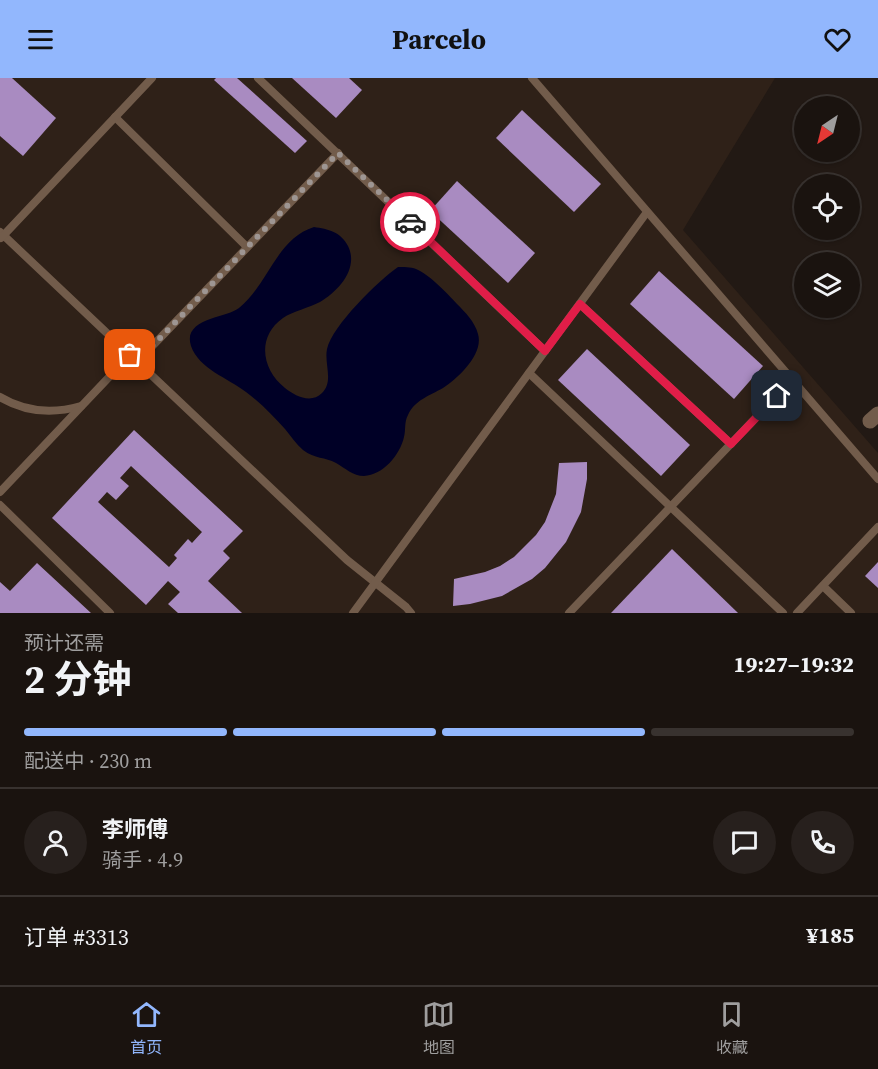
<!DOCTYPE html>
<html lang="zh">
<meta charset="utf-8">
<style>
body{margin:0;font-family:"Source Serif 4","Noto Sans SC",serif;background:#27201d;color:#f1f3f6;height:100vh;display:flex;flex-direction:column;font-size:22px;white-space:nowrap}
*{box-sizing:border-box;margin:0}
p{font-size:20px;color:#9f9e9e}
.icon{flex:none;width:33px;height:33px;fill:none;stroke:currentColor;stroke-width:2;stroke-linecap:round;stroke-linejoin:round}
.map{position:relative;height:535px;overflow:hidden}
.panel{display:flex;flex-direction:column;background:#1a130f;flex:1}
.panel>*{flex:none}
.needle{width:39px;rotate:215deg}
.tools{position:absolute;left:794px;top:18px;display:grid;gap:12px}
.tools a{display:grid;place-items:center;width:66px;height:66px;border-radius:50%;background:#1a130f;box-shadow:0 2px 4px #0004,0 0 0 2px #38322f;font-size:30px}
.pin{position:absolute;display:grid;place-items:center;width:51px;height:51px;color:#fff;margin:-26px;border-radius:12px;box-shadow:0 3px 9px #0006}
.courier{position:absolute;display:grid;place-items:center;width:60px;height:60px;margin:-30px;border:4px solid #e11d48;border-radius:50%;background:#fff;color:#222;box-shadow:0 2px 8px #0007}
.headline em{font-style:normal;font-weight:700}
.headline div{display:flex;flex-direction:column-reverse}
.headline{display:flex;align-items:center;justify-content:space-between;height:102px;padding:0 24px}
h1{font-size:39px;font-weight:700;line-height:45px}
.bar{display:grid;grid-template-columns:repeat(4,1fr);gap:9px 6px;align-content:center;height:72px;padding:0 24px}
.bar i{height:8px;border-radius:4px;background:#38322f}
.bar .active{background:#92b7fd}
.bar p{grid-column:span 4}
.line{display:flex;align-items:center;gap:15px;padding:0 24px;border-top:2px solid #38322f}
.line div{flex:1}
.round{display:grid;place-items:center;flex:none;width:63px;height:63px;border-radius:32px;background:#27201d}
header{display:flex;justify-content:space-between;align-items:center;height:78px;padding:0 24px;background:#92b7fd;color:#111;font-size:27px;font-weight:700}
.tabs{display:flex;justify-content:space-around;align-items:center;height:84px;border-top:2px solid #38322f;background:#1a130f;font-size:16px;color:#9f9e9e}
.tabs a{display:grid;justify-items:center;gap:3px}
.tabs .active{color:#92b7fd}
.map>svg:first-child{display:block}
.built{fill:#2f2118}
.water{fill:#000026}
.building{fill:#a98bc1;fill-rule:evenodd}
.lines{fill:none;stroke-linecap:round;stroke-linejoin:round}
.service{stroke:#725c4b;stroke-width:8}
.minor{stroke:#725c4b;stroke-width:15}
.done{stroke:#9e9693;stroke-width:6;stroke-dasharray:0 10.8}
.route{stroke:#e11d48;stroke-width:8}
</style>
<header><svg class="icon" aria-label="menu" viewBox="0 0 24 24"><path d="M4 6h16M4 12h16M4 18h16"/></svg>Parcelo<svg class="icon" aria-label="heart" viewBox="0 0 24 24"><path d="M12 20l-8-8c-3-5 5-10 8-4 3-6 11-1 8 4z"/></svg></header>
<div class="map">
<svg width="878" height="535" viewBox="0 0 878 535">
<rect width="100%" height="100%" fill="#221914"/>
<polygon class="built" points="0,0 775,0 683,152 878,375 878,535 0,535"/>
<path class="water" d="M314,149C328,151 341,154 348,168C359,190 339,213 320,224C309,230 293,233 283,240C256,259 262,292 285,310C295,318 311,326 322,315C334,303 324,286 327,271C332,248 378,203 398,189C403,189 411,189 416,191C430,197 447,215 457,226C465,234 475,244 478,256C484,276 458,300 443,310C429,318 415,322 408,337C404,344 406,352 404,359C400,377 383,397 364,398C353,398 345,390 336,385C325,379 315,381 303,372C296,366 291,358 285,351C273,338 261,325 246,314C228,300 199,291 191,268C182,240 227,240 239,230C268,207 276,161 314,149Z"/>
<g class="building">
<polygon points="0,0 12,0 56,40 23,78 0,58"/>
<polygon points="216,0 237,0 307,63 295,75 214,2"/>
<polygon points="292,0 349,0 362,12 336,40"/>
<polygon points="522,32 601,106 574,134 496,60"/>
<polygon points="457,103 535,175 508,205 430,133"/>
<polygon points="659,193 763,288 734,321 630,226"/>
<polygon points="587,271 690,367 661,398 558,302"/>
<path d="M134,352L243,453L223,473L230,480L208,503L242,535H178L168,526L180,514L168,503L146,527L52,440ZM131,388L202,454L192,465L188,461L174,477L177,480L169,489L98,424L107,414L116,422L129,408L120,400Z"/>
<polygon points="587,384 587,401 581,434 566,464 545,490 532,501 502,518 470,526 453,528 454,501 485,494 500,488 514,479 536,457 545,444 556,416 559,385"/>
<polygon points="672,471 738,535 611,535"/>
<polygon points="878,484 878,510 865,498"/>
<polygon points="37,485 91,535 0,535 0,504 10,513"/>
</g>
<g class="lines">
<g class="service">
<polyline points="258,0 545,273"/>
<polyline points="532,0 878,401"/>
<polyline points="115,39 247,169"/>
<polyline points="0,154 347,482 406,529 411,535"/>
<polyline points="1,160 152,0"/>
<polyline points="580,226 731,366"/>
<polyline points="137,284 338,75"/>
<polyline points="529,295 783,535"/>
<path d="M0,319C25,334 53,336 81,328"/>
<polyline points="0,414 130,277"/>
<polyline points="0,427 110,535"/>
<polyline points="823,508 851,535"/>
<polyline points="353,535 647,134"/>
<polyline points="569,535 792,302"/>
<polyline points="797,535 878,449"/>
</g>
<polyline class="minor" points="870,343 878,336"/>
</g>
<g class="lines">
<polyline class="done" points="130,277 137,284 338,75 410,144"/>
<polyline class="route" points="410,144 545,273 580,226 731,366 777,318"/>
</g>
</svg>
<div class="tools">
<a><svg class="needle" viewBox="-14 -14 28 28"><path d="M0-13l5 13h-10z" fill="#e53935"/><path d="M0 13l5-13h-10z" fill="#9f9e9e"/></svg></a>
<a><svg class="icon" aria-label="locate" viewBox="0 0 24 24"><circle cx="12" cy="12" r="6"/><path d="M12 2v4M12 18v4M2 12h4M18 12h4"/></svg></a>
<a><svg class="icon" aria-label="layers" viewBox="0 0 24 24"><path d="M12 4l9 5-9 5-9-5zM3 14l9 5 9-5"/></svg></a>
</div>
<div class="pin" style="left:130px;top:277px;background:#ea580c"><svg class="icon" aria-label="bag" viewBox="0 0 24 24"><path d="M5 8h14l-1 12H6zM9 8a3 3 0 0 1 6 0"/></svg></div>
<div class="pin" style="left:777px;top:318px;background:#1f2937"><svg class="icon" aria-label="home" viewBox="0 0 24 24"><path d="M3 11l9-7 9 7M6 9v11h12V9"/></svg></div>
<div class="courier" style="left:410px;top:144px"><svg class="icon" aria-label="car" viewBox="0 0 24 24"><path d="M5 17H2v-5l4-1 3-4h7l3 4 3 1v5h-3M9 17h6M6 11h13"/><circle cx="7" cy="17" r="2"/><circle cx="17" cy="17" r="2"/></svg></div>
</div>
<section class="panel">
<div class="headline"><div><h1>2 分钟</h1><p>预计还需</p></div><em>19:27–19:32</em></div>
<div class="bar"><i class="active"></i><i class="active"></i><i class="active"></i><i></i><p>配送中 · 230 m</p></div>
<div class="line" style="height:108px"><a class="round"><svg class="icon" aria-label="person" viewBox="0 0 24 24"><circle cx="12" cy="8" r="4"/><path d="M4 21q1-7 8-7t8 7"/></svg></a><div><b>李师傅</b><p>骑手 · 4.9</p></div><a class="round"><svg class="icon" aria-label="chat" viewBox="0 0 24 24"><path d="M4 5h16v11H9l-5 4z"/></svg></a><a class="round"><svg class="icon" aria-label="phone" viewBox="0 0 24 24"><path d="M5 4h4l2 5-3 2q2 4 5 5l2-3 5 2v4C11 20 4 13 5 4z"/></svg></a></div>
<div class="line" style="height:78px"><div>订单 #3313</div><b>¥185</b></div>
</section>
<nav class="tabs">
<a class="active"><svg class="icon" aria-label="home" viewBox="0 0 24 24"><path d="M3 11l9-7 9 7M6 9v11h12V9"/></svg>首页</a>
<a><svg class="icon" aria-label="map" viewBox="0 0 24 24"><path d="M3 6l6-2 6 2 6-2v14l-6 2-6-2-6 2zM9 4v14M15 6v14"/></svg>地图</a>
<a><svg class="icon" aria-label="saved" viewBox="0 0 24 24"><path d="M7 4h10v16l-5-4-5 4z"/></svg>收藏</a>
</nav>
